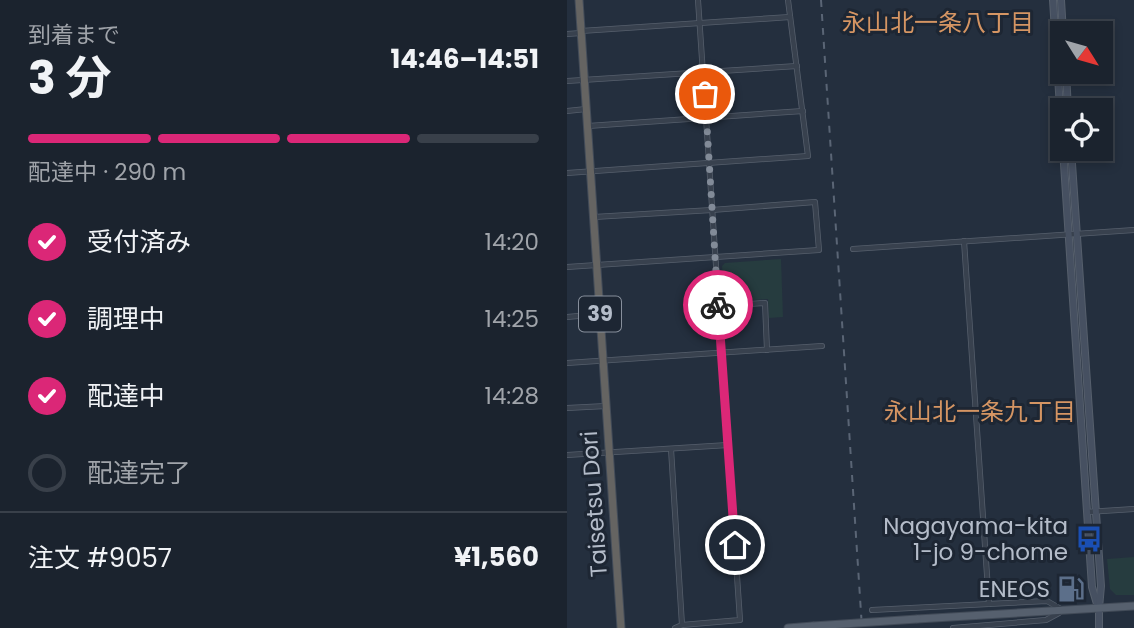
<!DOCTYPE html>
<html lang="ja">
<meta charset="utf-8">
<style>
body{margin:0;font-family:Poppins,"Noto Sans JP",sans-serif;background:#282f3a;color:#f1f3f6;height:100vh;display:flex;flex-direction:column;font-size:26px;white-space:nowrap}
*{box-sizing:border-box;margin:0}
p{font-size:23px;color:#a0a4aa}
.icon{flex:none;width:38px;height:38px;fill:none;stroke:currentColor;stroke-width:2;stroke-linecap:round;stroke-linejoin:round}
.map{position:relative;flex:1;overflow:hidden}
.drawer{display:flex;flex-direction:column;background:#1b232e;width:567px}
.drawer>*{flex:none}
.needle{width:46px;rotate:127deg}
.tools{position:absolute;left:483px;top:21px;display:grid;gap:14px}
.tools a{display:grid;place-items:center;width:63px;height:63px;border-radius:0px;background:#1b232e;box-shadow:0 4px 10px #0003,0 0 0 2px #39404a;font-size:35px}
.pin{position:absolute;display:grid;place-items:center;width:60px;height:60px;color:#fff;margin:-30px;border:4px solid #fff;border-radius:50%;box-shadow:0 2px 7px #0007}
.courier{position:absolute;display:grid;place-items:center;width:70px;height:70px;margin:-35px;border:5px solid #db2777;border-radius:50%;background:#fff;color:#222;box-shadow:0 2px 9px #0007}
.summary em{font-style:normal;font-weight:700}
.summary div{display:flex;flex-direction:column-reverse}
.summary{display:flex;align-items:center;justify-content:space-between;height:119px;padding:0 28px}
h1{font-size:46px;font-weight:700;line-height:52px}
.bar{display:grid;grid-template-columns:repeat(4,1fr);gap:10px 7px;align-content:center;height:84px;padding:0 28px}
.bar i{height:9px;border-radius:5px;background:#39404a}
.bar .active{background:#db2777}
.bar p{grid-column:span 4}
.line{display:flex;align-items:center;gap:18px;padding:0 28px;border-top:2px solid #39404a}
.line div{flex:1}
ol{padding:0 28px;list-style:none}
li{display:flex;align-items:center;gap:21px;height:77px}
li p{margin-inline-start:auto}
li .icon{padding:7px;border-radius:50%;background:#db2777;color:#fff;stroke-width:4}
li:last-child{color:#a0a4aa}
li i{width:38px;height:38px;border:4px solid #39404a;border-radius:50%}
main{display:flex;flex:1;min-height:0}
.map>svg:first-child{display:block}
.green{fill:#263c3f}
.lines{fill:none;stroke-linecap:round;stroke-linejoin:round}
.minor-casing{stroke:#565f6c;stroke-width:6}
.secondary-casing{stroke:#565f6c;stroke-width:8}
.primary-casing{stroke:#414a57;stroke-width:9}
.trunk-casing{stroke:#434c59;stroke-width:9}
.minor{stroke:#38414e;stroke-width:4.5}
.secondary{stroke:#465061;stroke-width:6}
.primary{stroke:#56606e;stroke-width:7}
.trunk{stroke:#656462;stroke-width:7}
.rail{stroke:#5a6575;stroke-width:2;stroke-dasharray:7 7;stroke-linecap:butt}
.primary-bridge-casing{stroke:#414a57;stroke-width:9;stroke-linecap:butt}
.primary-bridge{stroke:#56606e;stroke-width:7}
.done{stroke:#828b98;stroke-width:7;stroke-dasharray:0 12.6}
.route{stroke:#db2777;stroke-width:9}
.labels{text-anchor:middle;stroke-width:6;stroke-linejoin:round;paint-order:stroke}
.shield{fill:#1d2633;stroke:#878f9c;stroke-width:2}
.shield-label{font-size:21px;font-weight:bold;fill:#b4bcc9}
.street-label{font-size:23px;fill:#b4bcc9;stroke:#1d2633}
.poi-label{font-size:23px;fill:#b4bcc9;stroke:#1d2633;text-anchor:end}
.neighbourhood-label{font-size:24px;fill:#d59563;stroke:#1d2633}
</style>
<main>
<section class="drawer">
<div class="summary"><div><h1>3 分</h1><p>到着まで</p></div><em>14:46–14:51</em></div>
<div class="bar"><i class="active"></i><i class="active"></i><i class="active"></i><i></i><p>配達中 · 290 m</p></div>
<ol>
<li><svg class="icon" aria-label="check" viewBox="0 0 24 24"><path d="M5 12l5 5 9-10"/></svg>受付済み<p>14:20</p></li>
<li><svg class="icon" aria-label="check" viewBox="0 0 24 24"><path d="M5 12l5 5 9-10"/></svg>調理中<p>14:25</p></li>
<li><svg class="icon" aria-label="check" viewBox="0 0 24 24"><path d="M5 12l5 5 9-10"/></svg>配達中<p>14:28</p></li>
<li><i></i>配達完了</li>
</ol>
<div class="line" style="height:91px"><div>注文 #9057</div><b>¥1,560</b></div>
</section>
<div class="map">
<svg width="567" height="628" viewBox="0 0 567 628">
<rect width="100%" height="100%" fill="#242f3e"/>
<g class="green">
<polygon points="214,259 216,317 202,318 201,299 161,302 158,299 155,266 158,263"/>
<polygon points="567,557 567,595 549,595 543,589 540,559"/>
</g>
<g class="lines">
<g class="minor-casing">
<g id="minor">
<polyline points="14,31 223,17"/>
<polyline points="0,34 14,33"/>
<polyline points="0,81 230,66"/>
<polyline points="0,111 19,109"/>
<polyline points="21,126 236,111"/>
<polyline points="0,173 241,156 221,0"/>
<polyline points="397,241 422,604"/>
<polyline points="286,249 567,230"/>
<polyline points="0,267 252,250 248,202 145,210 27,217"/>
<polyline points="152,306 198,303 200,350"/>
<polyline points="0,317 33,314"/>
<polyline points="0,363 255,346"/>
<polyline points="0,408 39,406"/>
<polyline points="104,449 115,625 108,628"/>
<polyline points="0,455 161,445"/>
<polyline points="520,512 567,509"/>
<polyline points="305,610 480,601 494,609"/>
<polyline points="115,625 173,620 131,0"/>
<polyline points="386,628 479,620 492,613"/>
</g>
</g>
<g class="secondary-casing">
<g id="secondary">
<polyline points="486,0 495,138"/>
<polyline points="494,0 496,33"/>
<polyline points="499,72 501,110"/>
<polyline points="496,149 525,587 530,604"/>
<polyline points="504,149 534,586 532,608 532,628"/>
</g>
</g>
<g class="primary-casing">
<g id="primary">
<polyline points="350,619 567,606"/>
<polyline points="221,628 246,626"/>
</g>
</g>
<g class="trunk-casing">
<polyline id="trunk" points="12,0 54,628"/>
</g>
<use href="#minor" class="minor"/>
<use href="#secondary" class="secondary"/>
<use href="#primary" class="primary"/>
<use href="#trunk" class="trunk"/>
<polyline class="rail" points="254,0 295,628"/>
<g class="primary-bridge-casing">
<polyline id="primary-bridge" points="246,626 350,619"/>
</g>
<use href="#primary-bridge" class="primary-bridge"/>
</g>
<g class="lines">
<polyline class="done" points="138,94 151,305"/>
<polyline class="route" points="151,305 168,545"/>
</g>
<defs>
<g id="bus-bare" transform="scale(2.1)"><path d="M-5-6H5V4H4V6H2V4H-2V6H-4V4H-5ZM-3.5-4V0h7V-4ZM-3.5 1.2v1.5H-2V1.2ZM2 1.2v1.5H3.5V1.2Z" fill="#1a4fb4" stroke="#1d2633" stroke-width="2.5" paint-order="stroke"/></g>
<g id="fuel-bare" transform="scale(2.1)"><path d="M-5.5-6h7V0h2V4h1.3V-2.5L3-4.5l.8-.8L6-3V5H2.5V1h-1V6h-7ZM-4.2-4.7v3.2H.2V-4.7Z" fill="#5c6f8a" stroke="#1d2633" stroke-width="2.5" paint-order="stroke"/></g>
</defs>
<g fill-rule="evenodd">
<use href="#bus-bare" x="522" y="539"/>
<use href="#fuel-bare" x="504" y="589"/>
</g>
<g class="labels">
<rect class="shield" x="12" y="296.5" width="42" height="35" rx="5"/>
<g class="shield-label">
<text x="33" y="321">39</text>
</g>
<g class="street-label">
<text transform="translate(27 504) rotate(-94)" y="8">Taisetsu Dori</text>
</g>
<g class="poi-label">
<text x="501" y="534">Nagayama-kita<tspan x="501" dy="26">1-jo 9-chome</tspan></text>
<text x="483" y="597">ENEOS</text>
</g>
<g class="neighbourhood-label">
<text x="371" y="31">永山北一条八丁目</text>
<text x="413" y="420">永山北一条九丁目</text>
</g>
</g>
</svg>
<div class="tools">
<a><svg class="needle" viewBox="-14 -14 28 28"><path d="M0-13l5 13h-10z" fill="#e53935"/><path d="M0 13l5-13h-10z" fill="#a0a4aa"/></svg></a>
<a><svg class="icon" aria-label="locate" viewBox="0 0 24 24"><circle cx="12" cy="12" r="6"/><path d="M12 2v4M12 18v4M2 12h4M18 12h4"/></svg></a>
</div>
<div class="pin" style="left:138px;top:94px;background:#ea580c"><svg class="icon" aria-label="bag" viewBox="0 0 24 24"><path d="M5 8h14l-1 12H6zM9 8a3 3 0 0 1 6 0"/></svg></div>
<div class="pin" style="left:168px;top:545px;background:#1f2937"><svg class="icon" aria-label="home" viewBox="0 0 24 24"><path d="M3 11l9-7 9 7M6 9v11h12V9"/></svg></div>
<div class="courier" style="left:151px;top:305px"><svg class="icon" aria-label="bike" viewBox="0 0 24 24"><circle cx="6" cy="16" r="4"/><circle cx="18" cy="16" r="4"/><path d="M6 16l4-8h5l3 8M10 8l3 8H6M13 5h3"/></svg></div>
</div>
</main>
